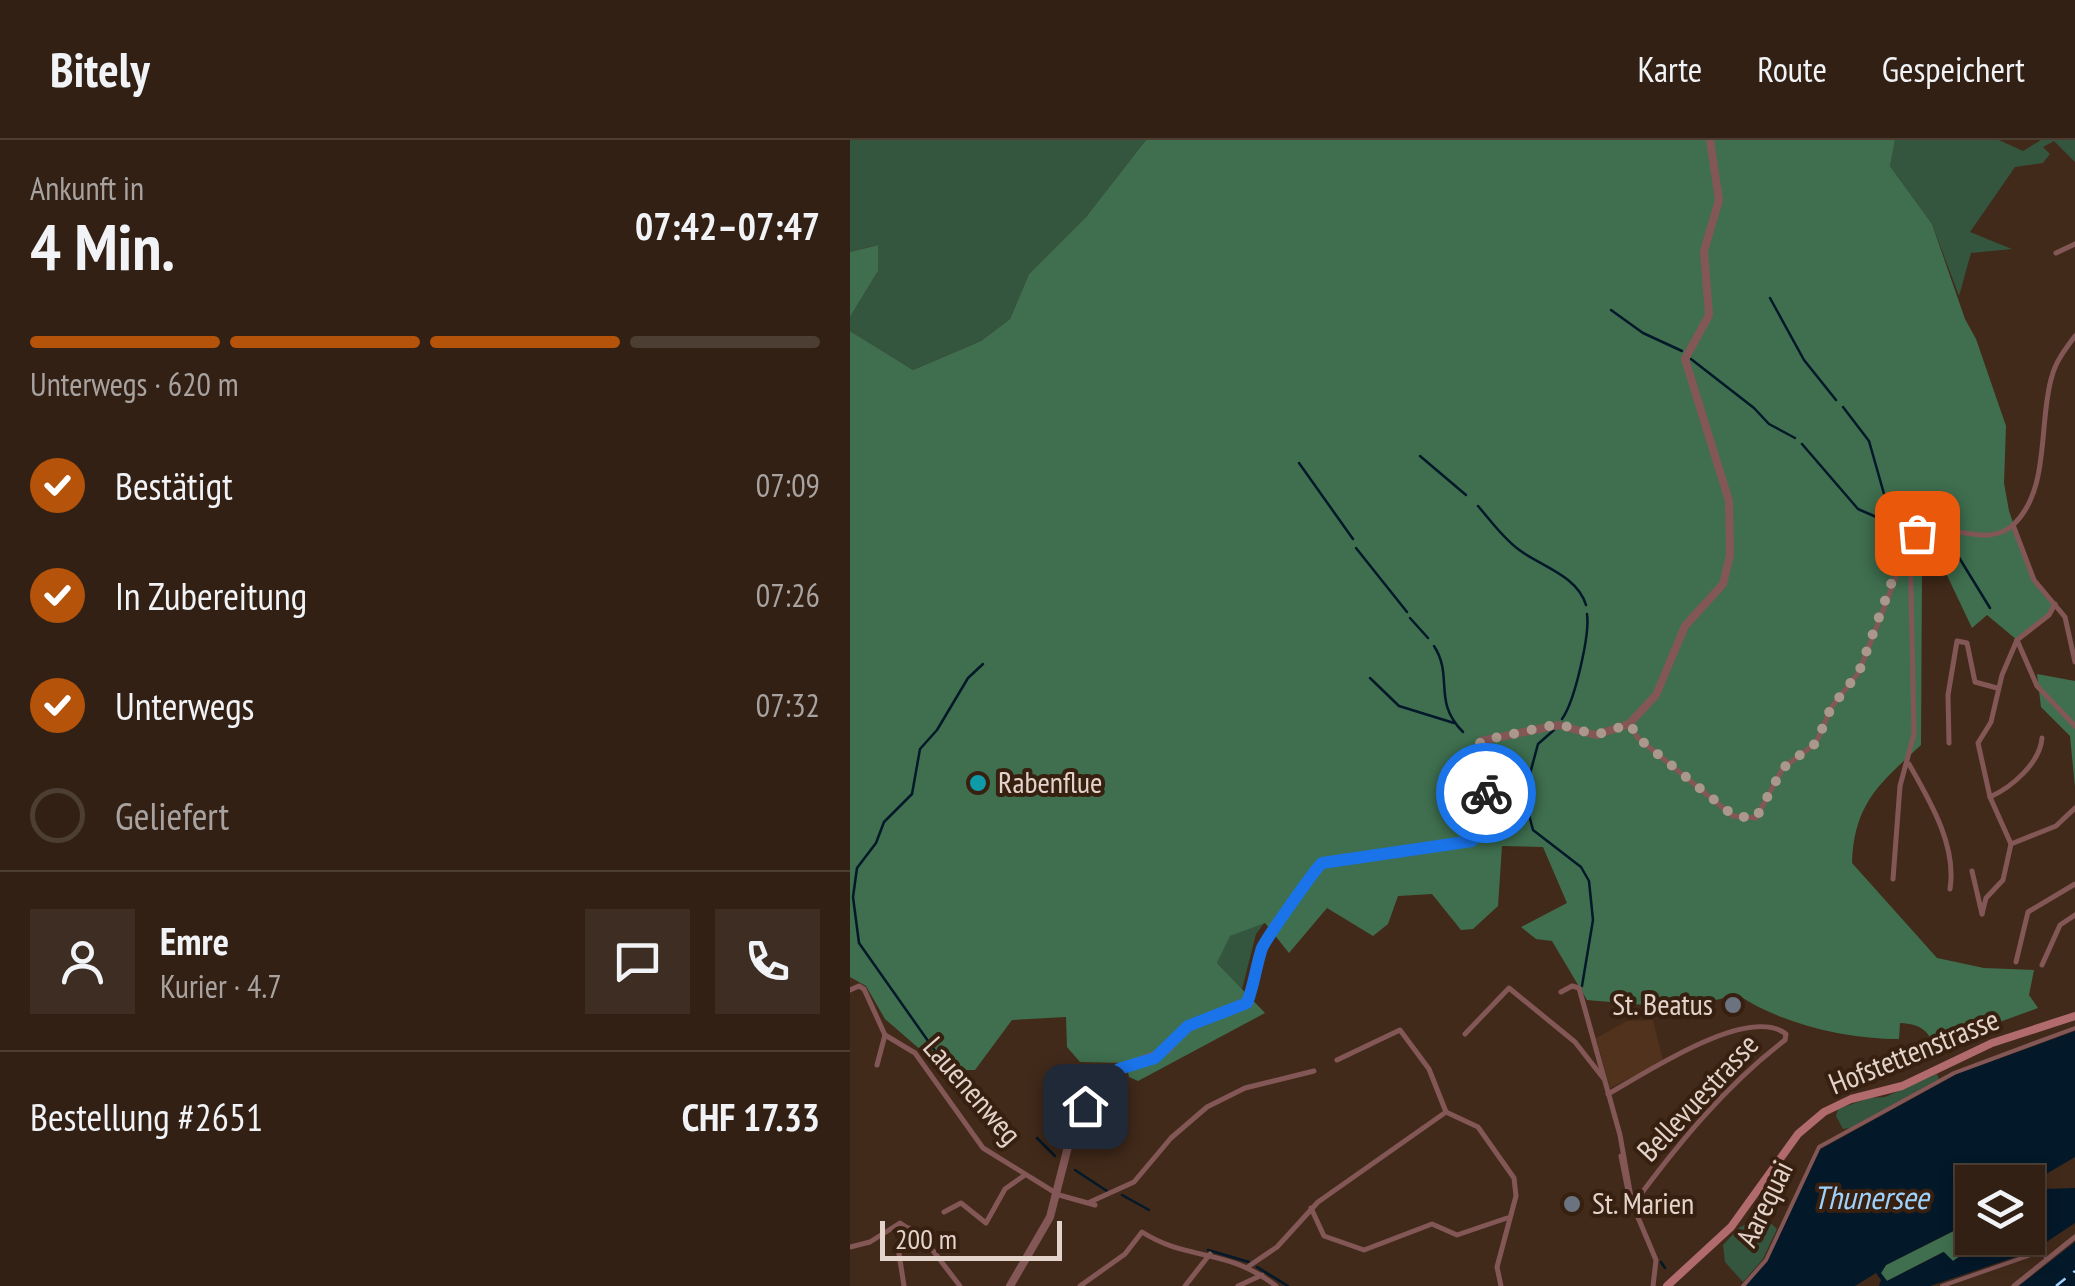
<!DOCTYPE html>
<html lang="de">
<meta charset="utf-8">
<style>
body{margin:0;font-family:"PT Sans Narrow",sans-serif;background:#3d2d22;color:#f1f3f6;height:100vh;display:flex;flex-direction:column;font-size:38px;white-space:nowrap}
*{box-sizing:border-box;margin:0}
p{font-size:32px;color:#a8a3a0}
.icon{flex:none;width:55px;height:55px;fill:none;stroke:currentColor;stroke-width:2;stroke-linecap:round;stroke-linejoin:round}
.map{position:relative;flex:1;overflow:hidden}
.drawer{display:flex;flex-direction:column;background:#322014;width:850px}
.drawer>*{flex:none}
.tools{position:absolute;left:1105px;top:1025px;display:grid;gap:20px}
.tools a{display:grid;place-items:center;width:90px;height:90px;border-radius:0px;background:#322014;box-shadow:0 5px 15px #0003,0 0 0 2px #4d3e34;font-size:50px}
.scale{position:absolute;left:30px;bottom:25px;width:182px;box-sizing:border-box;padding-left:10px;border:5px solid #e3d3ca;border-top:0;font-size:28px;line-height:35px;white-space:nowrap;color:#e3d3ca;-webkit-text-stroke:8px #372010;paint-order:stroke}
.pin{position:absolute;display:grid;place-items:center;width:85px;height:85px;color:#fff;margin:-42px;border-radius:20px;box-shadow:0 5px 15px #0006}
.courier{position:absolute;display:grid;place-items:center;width:100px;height:100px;margin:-50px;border:8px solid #1a73e8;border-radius:50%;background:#fff;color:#222;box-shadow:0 2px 12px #0007}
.head em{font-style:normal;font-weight:800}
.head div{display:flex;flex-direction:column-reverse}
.head{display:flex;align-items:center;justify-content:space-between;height:170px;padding:0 30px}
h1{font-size:65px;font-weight:800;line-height:75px}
.bar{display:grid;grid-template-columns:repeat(4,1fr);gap:15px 10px;align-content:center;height:120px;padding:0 30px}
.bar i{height:12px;border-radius:8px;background:#4d3e34}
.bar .selected{background:#b45309}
.bar p{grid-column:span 4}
.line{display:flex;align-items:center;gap:25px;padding:0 30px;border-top:2px solid #4d3e34}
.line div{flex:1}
.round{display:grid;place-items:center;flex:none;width:105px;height:105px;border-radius:0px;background:#3d2d22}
ol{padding:0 30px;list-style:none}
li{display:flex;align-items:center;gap:30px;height:110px}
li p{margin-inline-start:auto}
li .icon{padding:10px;border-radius:50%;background:#b45309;color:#fff;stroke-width:4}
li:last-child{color:#a8a3a0}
li i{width:55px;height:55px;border:5px solid #4d3e34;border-radius:50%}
header{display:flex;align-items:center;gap:60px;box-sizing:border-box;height:140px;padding:0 50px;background:#322014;border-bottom:2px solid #4d3e34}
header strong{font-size:48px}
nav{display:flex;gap:55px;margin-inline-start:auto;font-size:35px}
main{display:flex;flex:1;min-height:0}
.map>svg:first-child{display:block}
.built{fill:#50321d}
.green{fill:#34553e}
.forest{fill:#3f6f4f}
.water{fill:#031829;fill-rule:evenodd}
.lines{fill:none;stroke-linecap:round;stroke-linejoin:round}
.stream{stroke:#031829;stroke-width:2.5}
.ferry{stroke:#9dd1fe;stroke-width:2.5;stroke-dasharray:12 10;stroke-linecap:butt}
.pedestrian{stroke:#845757;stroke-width:4}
.minor{stroke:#845757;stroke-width:5}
.tertiary{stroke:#845757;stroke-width:8}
.secondary{stroke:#b26b6c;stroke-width:8}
.done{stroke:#ab988c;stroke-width:10;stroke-dasharray:0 18}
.route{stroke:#1a73e8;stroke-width:12}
.culture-dot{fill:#0f9aa8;stroke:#372010;stroke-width:4}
.worship-dot{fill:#6b7280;stroke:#372010;stroke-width:4}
.labels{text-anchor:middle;stroke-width:8;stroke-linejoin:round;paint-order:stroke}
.poi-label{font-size:30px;fill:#e3d3ca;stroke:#372010;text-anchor:start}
.street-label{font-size:30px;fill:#e3d3ca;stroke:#372010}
.water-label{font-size:32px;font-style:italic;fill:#9dd1fe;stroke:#372010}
</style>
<header>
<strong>Bitely</strong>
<nav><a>Karte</a><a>Route</a><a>Gespeichert</a></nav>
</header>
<main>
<section class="drawer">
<div class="head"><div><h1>4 Min.</h1><p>Ankunft in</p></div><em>07:42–07:47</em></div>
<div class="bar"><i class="selected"></i><i class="selected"></i><i class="selected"></i><i></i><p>Unterwegs · 620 m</p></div>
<ol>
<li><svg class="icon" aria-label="check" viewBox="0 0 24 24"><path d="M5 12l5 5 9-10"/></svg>Bestätigt<p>07:09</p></li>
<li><svg class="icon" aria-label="check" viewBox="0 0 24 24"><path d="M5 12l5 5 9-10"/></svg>In Zubereitung<p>07:26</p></li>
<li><svg class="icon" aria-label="check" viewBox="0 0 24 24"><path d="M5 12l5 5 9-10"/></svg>Unterwegs<p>07:32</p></li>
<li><i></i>Geliefert</li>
</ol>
<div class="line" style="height:180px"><a class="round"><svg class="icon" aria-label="person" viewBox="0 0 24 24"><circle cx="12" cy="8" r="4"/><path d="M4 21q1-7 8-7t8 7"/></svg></a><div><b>Emre</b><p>Kurier · 4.7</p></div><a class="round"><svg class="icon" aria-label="chat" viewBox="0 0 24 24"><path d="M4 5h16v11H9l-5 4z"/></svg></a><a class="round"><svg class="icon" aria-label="phone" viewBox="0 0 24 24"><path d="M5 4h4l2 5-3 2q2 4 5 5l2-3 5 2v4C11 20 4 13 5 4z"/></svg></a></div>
<div class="line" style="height:130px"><div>Bestellung #2651</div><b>CHF 17.33</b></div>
</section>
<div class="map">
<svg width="1225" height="1146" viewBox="0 0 1225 1146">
<rect width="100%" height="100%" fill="#422a1a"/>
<polygon class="built" points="803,880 813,921 760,948 746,898 777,881"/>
<g class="green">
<polygon points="0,0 296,0 236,77 179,134 160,179 131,201 63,230 0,191 0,177 28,131 27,105 0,112"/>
<polygon points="1045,0 1149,0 1173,11 1191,0 1225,0 1225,22 1204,1 1193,7 1200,14 1193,23 1165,27 1120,92 1162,109 1121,113 1109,156 1082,84 1040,26"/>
<polygon points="415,782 406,794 392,849 367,823 379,796"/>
<polygon points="1087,934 1089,939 1000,988 993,989 986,976 988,969 1019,958 1035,957"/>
<polygon points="912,1075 927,1089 913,1119 893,1142 875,1122 873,1105 889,1088"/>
</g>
<g class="forest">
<path d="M296,0H1045L1040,26L1082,84L1115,179L1126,199L1156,286L1154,343L1159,371L1183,439L1205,464L1199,475L1167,500L1137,475L1122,488L1094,429L1072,434L1071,605C1030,643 1004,663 1002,723L1087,818L1134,828L1184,830L1179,855L1188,868L1125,891L1122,900L1087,912C1079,891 1072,884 1050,883L1049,899C995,899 932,884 888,855L830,868L737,860L702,801L686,799L671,787L717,763L693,707L652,706L648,766L623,789L611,790L582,754L548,756L538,784L523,796L477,768L439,813L415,783L380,796L367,823L415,873L288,941L279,937L276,923L230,922L217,907L216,877L162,880L125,930H94L35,879L16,846L0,837V191L63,230L131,201L160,179L179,134L236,77Z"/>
<polygon points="28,105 28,131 0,177 0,112"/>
<polygon points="1187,534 1225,541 1225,647 1220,596 1191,567"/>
<polygon points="1122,1081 1122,1098 1165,1098 1130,1115 1120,1111 1103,1121 1093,1112 1037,1141 1031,1133 1036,1125 1108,1089 1114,1097 1118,1094 1114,1086"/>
</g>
<g class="water">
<path d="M1225,891V1017L1186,1040L1193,1049L1225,1048V1083L1183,1111L1080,1146H1029L1031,1140L1026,1133L1005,1146H896L921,1113L969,1010L1107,934ZM1122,1042H1178L1193,1081L1178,1090V1098H1165L1130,1115L1115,1097L1114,1086L1122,1081ZM1107,1089L1120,1109L1103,1121L1094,1112L1037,1141L1031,1133L1036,1125Z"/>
<polygon points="1225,1102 1225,1146 1169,1146"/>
</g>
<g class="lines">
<g class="stream">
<polyline points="920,158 954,220 986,260"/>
<polyline points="761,170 793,193 832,211"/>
<polyline points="841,219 904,268 919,284 945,298"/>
<polyline points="993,267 1019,301 1042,382"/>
<polyline points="952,304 1008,369 1061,392"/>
<polyline points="570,316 616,355"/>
<polyline points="449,323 503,399"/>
<path d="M628,366C641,381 652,397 668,409C690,426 727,435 736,465"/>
<polyline points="1071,396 1105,411 1140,468"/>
<polyline points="506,408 557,472"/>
<polyline points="560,478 578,498"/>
<path d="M584,506C604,537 582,561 613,592"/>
<polyline points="520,538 549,566 604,583"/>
<path d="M712,579C725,561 740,494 737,474"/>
<polyline points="704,590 688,604 674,656 683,690 731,727 739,741 743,780 732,846"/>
<polyline points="632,609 645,618 673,656"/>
<polyline points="129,958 114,952 9,803 3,757 7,728 26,703 34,682 62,654 70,609 87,590 118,538 133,524"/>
<polyline points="187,998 205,1016"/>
<polyline points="225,1030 257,1051"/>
<polyline points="272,1055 299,1070"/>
<polyline points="358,1110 399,1122"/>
<polyline points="811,1122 815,1128"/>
<polyline points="407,1127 438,1146"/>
</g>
<polyline class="ferry" points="1206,1146 1225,1131"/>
<g class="pedestrian">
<polyline points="893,1146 916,1120 969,1007 1104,933 1225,888"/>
<polyline points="1092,1146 1192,1111 1197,1119"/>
</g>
<g class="minor">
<polyline points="1206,113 1225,104"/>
<polyline points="1163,385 1184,440 1215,477 1225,522"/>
<polyline points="1167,500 1187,546 1225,586"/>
<path d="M779,584L788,598L883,676L906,678L933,628L966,603L981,568L1009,532L1060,401C1088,371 1132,413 1163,385C1201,350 1188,281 1202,236C1206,221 1216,208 1225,196"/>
<polyline points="1099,603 1098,555 1107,501 1117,503 1125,542 1147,548"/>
<path d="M1059,624C1080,661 1107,706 1100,749"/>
<path d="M1140,657C1162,647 1190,623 1192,598"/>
<polyline points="1161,704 1206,686 1225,668"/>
<polyline points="1122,731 1132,774"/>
<polyline points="1043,739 1050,646 1064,594 1060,401"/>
<polyline points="1132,774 1136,758 1153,740 1161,704 1140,657 1128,603 1141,582 1152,535 1167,500 1199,475 1205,464"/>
<polyline points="1166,822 1178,772 1225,744"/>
<polyline points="1192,825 1210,785 1225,775"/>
<polyline points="0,850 9,846 14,849 35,895 65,913 133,1008 209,1055 245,1065"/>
<polyline points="711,852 722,846 729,848 770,995 782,1063"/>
<polyline points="615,894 659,848 725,902 754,939"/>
<polyline points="487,920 550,890 579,929 596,972 628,987 664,1038 666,1056 647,1127 651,1146"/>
<polyline points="27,925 35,895"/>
<path d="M758,954C794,934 898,864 936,894L935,900C875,946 827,1005 782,1066"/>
<polyline points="771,1016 779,1056 806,1120 803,1146"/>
<polyline points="240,1062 284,1042 321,998 357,967 395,948 464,931"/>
<polyline points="461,1068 474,1096 514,1110 582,1084 607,1095 657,1078"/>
<polyline points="94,1072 111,1063 136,1083 155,1049 175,1035"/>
<polyline points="0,1107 20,1102 50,1083 74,1099 110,1146"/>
<polyline points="399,1126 427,1107 468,1062 596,972"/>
<polyline points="54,1146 48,1107 59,1088"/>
<path d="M230,1146L275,1114L292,1092C339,1122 376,1107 426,1146"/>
<polyline points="335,1146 360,1114"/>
<polyline points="388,1146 412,1135"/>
<polyline points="1164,1146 1225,1097"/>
</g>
<path class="tertiary" d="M160,1146L200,1077L221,995L246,949L269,929L317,910L339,886L397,863C404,845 406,826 412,808C416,799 465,729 472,723L622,701C657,681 628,646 623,618L631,601L708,585L746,595L779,584L806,555L835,486L873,444L880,415L879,361L835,219L859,175L854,111L869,60L860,0"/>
<polyline class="secondary" points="817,1146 881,1087 948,994 974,972 1001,959 1052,946 1142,903 1225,876"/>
</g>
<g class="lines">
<polyline class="done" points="636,653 623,618 631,601 708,584 746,595 780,584 788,598 884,676 906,678 933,628 966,603 981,568 1009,532 1052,414 1067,393"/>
<path class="route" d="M235,966L246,948L269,929L305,918L338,886L397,863C404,845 406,826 412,808C416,799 465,729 472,723L622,701L637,685L636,653"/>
</g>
<circle class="culture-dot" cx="128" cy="643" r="10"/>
<g class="worship-dot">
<circle cx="883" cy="865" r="10"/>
<circle cx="722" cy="1064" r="10"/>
</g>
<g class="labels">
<g class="poi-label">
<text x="148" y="653">Rabenflue</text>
<text x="863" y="875" text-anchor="end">St. Beatus</text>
<text x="742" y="1074">St. Marien</text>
</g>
<g class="street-label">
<text transform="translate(1064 912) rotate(-22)" y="10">Hofstettenstrasse</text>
<text transform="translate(122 951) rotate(49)" y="10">Lauenenweg</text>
<text transform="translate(848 958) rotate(-47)" y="10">Bellevuestrasse</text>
<text transform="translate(915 1064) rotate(-64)" y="10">Aarequai</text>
</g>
<g class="water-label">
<text x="1021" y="1069">Thunersee</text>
</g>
</g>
</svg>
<div class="tools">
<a><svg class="icon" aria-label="layers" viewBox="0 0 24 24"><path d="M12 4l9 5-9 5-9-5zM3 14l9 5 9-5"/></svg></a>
</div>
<div class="scale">200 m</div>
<div class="pin" style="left:1067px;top:393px;background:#ea580c"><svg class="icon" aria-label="bag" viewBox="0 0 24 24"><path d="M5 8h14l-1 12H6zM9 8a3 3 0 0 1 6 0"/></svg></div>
<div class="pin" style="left:235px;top:966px;background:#1f2937"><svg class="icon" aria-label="home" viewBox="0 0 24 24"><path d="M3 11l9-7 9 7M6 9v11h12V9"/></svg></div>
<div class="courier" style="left:636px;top:653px"><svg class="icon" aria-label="bike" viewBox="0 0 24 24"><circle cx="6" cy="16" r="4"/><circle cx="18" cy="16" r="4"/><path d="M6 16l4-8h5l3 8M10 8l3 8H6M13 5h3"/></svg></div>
</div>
</main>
